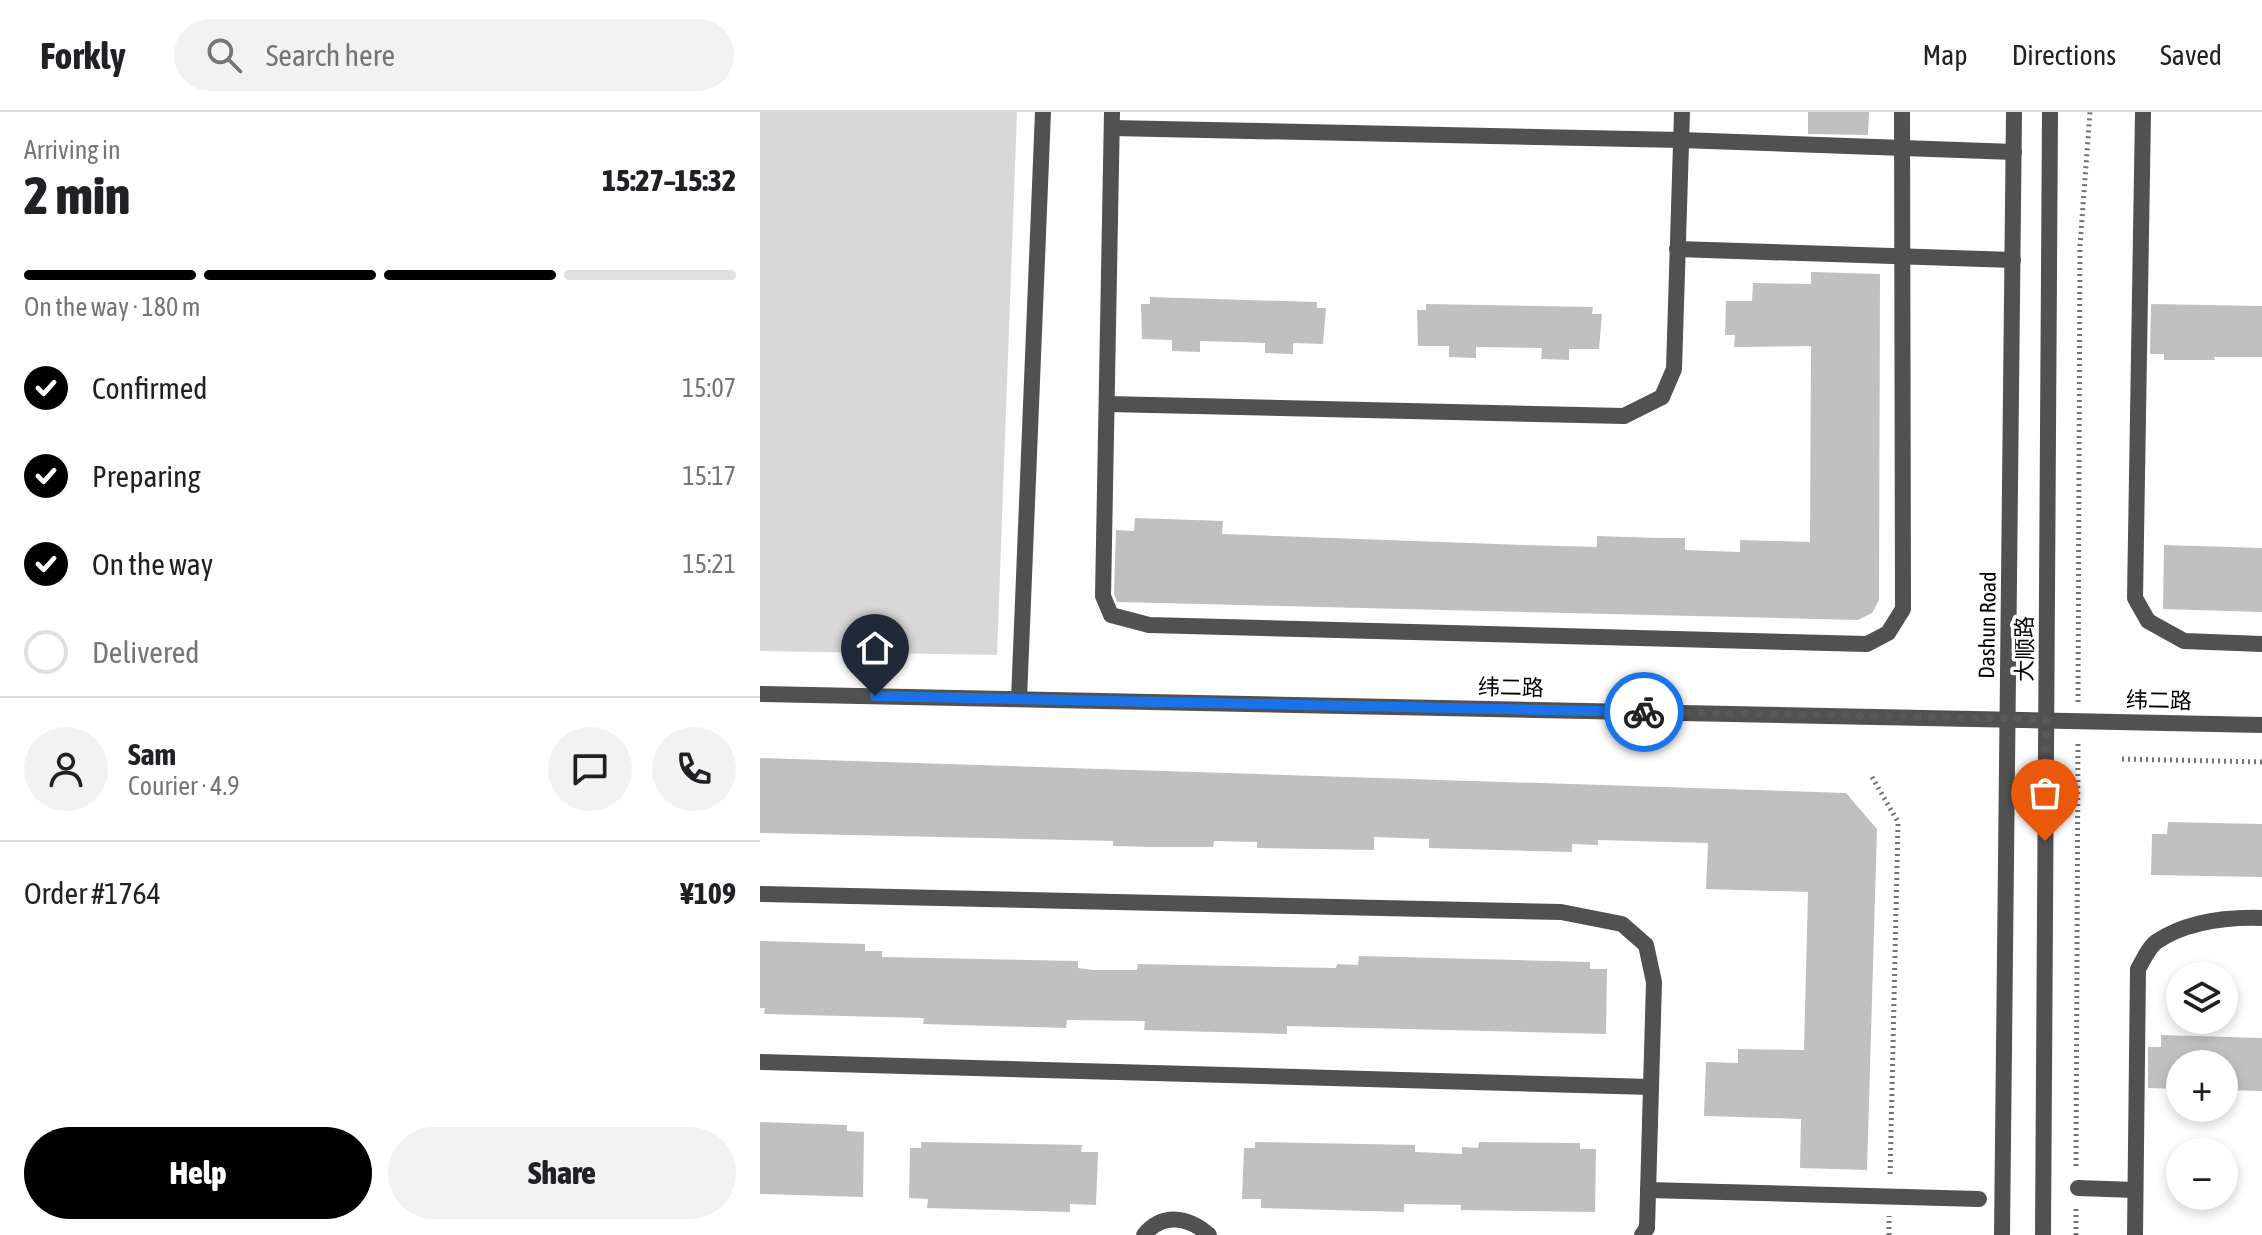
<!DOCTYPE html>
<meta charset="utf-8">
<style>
body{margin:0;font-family:"Asap Condensed","Noto Sans SC",sans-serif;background:#f2f2f2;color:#202124;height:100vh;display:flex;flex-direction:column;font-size:30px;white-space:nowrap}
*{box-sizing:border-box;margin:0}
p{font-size:26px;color:#757577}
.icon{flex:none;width:44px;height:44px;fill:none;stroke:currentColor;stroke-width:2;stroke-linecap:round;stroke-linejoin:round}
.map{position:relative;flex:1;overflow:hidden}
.details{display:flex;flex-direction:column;background:#fff;width:760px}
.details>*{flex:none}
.controls{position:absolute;left:1406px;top:850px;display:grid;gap:16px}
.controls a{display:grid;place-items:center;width:72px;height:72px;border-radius:50%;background:#fff;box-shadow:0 4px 12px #0003;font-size:40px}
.pin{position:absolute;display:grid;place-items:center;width:68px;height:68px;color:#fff;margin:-82px -34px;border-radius:50% 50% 50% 0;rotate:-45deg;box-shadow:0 0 8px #0007}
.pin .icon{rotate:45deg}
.courier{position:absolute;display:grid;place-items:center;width:80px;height:80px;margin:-40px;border:6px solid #1a73e8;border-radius:50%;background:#fff;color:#222;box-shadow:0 2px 10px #0007}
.headline em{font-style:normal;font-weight:800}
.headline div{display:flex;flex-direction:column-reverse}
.headline{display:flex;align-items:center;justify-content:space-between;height:136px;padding:0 24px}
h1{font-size:52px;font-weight:800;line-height:60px}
.bar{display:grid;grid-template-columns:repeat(4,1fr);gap:12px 8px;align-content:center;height:96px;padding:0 24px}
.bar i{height:10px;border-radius:6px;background:#e0e0e0}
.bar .current{background:#000}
.bar p{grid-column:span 4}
.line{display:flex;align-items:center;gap:20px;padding:0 24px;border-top:2px solid #e0e0e0}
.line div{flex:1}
.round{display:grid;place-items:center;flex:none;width:84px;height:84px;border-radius:42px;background:#f2f2f2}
ol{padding:0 24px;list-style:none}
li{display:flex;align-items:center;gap:24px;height:88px}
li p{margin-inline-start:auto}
li .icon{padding:8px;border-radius:50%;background:#000;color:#fff;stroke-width:4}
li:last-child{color:#757577}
li i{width:44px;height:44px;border:4px solid #e0e0e0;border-radius:50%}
.primary-button{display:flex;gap:16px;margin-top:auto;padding:16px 24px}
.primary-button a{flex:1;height:92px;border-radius:48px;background:#000;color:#fff;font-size:32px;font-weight:800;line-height:92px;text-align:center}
.primary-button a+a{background:#f2f2f2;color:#202124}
header{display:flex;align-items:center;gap:48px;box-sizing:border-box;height:112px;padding:0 40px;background:#fff;border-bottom:2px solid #e0e0e0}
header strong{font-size:38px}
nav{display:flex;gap:44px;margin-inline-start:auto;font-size:28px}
.search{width:560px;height:72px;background:#f2f2f2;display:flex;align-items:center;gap:20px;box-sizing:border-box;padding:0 28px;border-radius:44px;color:#757577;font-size:30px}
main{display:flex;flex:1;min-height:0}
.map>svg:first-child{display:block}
.green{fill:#d8d8d8}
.building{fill:#c0c0c0}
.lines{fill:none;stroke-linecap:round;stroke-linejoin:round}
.path{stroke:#737373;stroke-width:5;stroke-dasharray:2 4;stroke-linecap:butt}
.service{stroke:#515151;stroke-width:16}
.minor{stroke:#515151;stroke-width:16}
.tertiary{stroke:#515151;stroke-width:16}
.done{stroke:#595959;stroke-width:8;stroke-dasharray:0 14.4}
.route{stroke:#1a73e8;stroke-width:10}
.labels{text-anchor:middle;stroke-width:7;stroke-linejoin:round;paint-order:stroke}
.street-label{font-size:22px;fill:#000;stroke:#fff}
</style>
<header>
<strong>Forkly</strong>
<div class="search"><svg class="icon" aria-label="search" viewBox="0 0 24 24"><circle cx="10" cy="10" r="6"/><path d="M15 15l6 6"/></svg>Search here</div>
<nav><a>Map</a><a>Directions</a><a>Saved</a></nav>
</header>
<main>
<section class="details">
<div class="headline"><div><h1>2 min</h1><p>Arriving in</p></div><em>15:27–15:32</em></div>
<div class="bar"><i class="current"></i><i class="current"></i><i class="current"></i><i></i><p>On the way · 180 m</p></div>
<ol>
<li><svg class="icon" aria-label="check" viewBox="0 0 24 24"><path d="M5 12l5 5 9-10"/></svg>Confirmed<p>15:07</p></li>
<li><svg class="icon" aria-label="check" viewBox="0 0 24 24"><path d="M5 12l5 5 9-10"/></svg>Preparing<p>15:17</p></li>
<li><svg class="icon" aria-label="check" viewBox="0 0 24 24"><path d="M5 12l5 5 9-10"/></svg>On the way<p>15:21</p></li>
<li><i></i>Delivered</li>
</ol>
<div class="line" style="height:144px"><a class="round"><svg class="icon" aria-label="person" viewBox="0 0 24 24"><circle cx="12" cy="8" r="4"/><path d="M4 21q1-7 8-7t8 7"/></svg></a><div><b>Sam</b><p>Courier · 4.9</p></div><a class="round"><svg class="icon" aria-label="chat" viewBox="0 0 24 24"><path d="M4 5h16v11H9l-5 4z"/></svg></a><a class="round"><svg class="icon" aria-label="phone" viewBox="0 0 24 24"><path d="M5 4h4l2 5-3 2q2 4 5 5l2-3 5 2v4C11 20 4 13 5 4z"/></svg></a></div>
<div class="line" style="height:104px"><div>Order #1764</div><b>¥109</b></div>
<div class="primary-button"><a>Help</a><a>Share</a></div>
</section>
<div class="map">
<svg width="1502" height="1123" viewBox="0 0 1502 1123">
<rect width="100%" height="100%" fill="#fff"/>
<polygon class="green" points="0,0 257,0 237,543 0,539"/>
<g class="building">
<polygon points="1048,0 1109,0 1108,23 1048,22"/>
<polygon points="1051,160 1120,162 1119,488 1112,501 1098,508 357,490 354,482 356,418 374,419 375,406 463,409 462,422 764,433 837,435 837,424 901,426 925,426 925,438 980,440 980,428 1050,430 1051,234 974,235 975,223 965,223 966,189 992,189 993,171 1051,172"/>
<polygon points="390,185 557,190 557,196 566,196 563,232 533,231 533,242 505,241 505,231 475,230 440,229 440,240 412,239 412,228 382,227 381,192 390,192"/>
<polygon points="666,192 833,195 832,202 842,202 839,237 809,237 809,248 781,247 782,236 716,235 716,246 689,245 689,234 658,234 657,198 666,198"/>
<polygon points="1391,192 1502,194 1502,245 1454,245 1455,248 1404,248 1404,242 1390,242"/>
<polygon points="1404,433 1502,436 1502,500 1403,497"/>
<polygon points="0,646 1086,681 1117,717 1107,1058 1040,1056 1041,1007 944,1004 946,950 978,951 978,937 1044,938 1048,780 946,777 948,731 838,728 838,733 812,732 812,740 669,736 669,727 614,725 614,738 497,736 497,730 454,729 453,735 392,735 353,734 353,729 0,721"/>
<polygon points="1408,710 1502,712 1502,765 1391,763 1392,722 1407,722"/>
<polygon points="0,829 105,832 105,839 122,839 122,845 318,849 318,856 334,858 377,858 378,852 576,856 577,852 598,853 599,844 830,850 830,857 847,857 846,922 527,914 527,922 384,918 385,909 307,908 306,916 163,912 164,906 4,902 5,896 0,896"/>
<polygon points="1401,923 1502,926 1502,979 1464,978 1464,952 1420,952 1420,977 1388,976 1388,935 1401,935"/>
<polygon points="0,1010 87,1013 87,1019 104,1020 103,1085 0,1082"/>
<polygon points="161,1030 322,1033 321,1040 338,1040 336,1093 310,1092 310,1100 167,1096 168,1087 149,1086 150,1036 161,1036"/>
<polygon points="495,1030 655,1033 655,1040 702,1042 702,1035 718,1036 719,1030 820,1031 820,1037 836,1037 835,1100 701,1098 701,1093 644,1092 644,1100 501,1096 501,1087 482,1087 484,1036 495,1036"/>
</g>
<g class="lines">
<g class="path">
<polyline points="1318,590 1320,134 1330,0"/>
<polyline points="1362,647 1502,650"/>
<polyline points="1112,665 1138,710 1130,1066"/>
<polyline points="1316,1054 1318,628"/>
<polyline points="1129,1123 1129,1104"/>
<polyline points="1316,1123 1316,1096"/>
</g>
<g class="service">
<polyline points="352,0 343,484 351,503 389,513 1107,532 1128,521 1143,497 1142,0"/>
<polyline points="1383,0 1375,486 1388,509 1424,529 1502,532"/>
<polyline points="352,16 921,28 1254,40"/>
<polyline points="917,137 1253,148"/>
<polyline points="347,292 864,304 902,285 914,257 922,0"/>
<polyline points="259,587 283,0"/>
<polyline points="0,782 801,800 862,812 886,833 894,870 887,1116 882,1123"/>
<polyline points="0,950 891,975"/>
<polyline points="1318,1076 1375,1078"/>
<polyline points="888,1078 1219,1087"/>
<path d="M384,1123C403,1100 429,1105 449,1123"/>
<path d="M1375,1123L1378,857C1383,849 1388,836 1396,830C1426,810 1467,805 1502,806"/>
</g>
<polyline class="minor" points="0,582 1502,613"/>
<g class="tertiary">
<polyline points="1242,1123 1254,0"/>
<polyline points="1283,1123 1290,0"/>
</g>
</g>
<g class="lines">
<polyline class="done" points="884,600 1286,607 1285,729"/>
<polyline class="route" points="115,584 884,600"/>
</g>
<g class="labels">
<g class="street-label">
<text transform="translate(1227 513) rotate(-89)" y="8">Dashun Road</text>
<text transform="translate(1264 537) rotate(-90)" y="8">大顺路</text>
<text transform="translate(751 575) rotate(1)" y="8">纬二路</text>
<text transform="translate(1399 588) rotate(1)" y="8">纬二路</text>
</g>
</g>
</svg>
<div class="controls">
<a><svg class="icon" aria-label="layers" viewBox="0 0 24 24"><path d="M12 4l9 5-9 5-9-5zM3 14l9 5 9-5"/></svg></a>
<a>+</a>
<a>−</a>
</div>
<div class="pin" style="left:1285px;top:729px;background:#ea580c"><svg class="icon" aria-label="bag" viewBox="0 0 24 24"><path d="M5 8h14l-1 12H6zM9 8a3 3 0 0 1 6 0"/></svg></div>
<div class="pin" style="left:115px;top:584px;background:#1f2937"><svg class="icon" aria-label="home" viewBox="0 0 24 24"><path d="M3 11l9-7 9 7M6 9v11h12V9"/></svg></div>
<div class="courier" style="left:884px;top:600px"><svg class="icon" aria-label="bike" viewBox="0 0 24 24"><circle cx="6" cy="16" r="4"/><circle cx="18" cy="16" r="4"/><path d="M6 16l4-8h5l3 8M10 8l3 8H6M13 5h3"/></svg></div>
</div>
</main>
